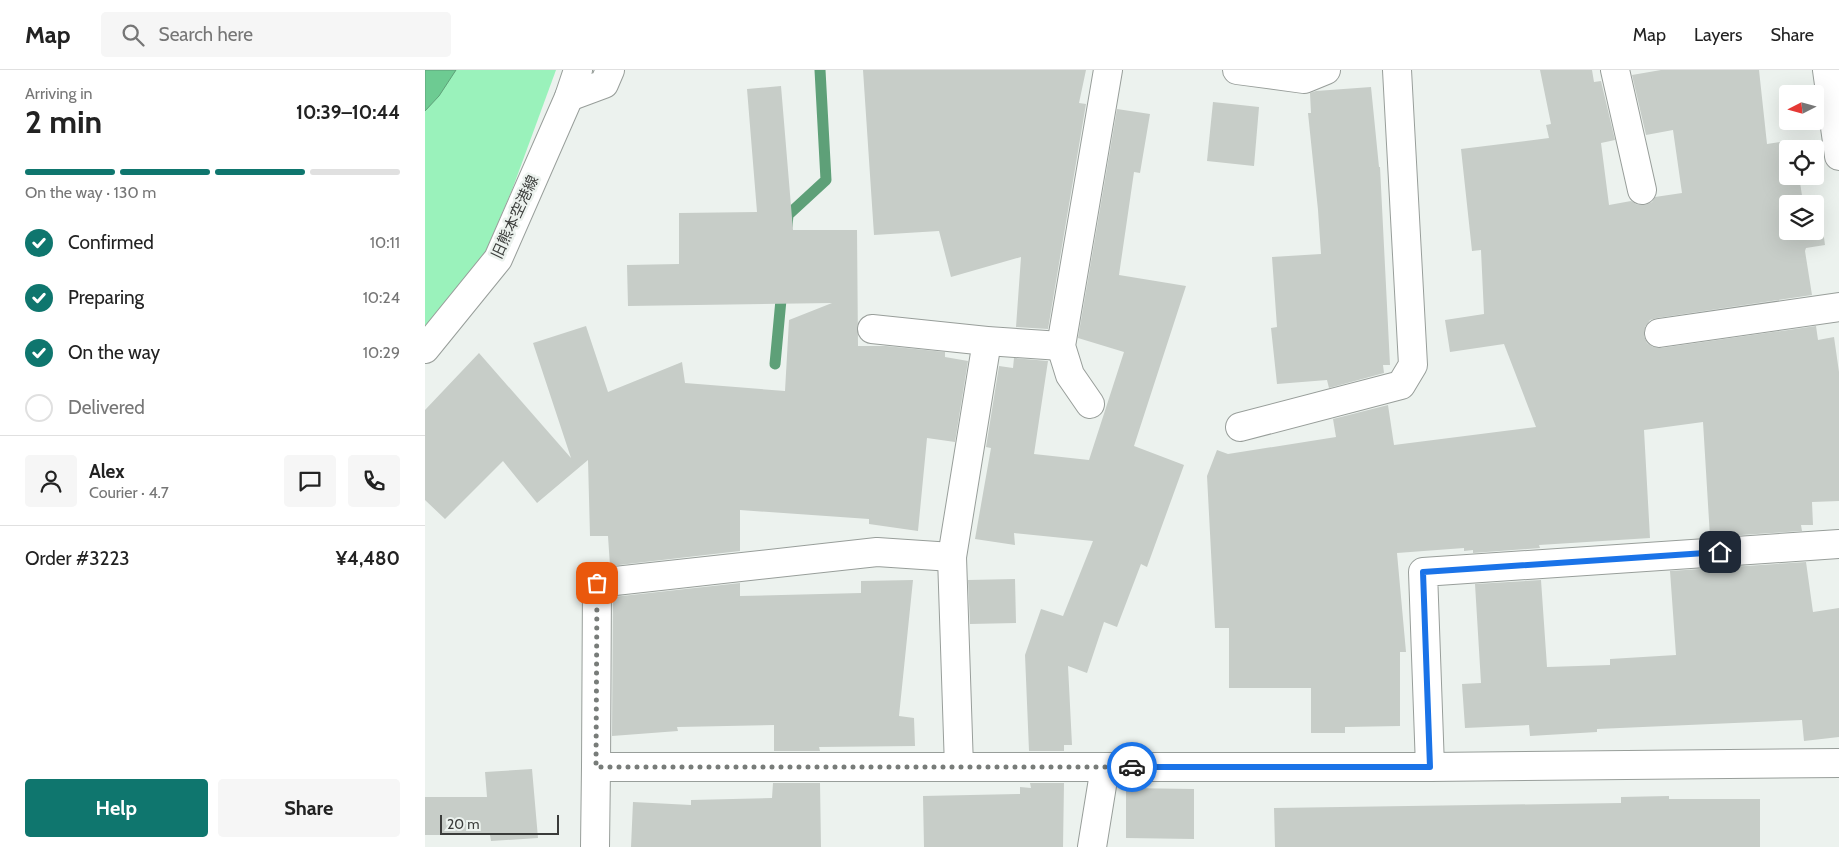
<!DOCTYPE html>
<meta charset="utf-8">
<style>
body{margin:0;font-family:Cabin,"Noto Sans JP",sans-serif;background:#f6f6f6;color:#222;height:100vh;display:flex;flex-direction:column;font-size:19px;white-space:nowrap}
*{box-sizing:border-box;margin:0}
p{font-size:16px;color:#767676}
.icon{flex:none;width:28px;height:28px;fill:none;stroke:currentColor;stroke-width:2;stroke-linecap:round;stroke-linejoin:round}
.map{position:relative;flex:1;overflow:hidden}
.drawer{display:flex;flex-direction:column;background:#fff;width:425px}
.drawer>*{flex:none}
.needle{width:32px;rotate:264deg}
.controls{position:absolute;left:1354px;top:15px;display:grid;gap:10px}
.controls a{display:grid;place-items:center;width:45px;height:45px;border-radius:5px;background:#fff;box-shadow:0 5px 20px #0002;font-size:25px}
.scale{position:absolute;left:15px;bottom:12px;width:119px;box-sizing:border-box;padding-left:5px;border:2px solid #3a3c3a;border-top:0;font-size:14px;line-height:18px;white-space:nowrap;color:#3a3c3a;-webkit-text-stroke:4px #ecf2ee;paint-order:stroke}
.pin{position:absolute;display:grid;place-items:center;width:42px;height:42px;color:#fff;margin:-21px;border-radius:10px;box-shadow:0 2px 8px #0006}
.courier{position:absolute;display:grid;place-items:center;width:50px;height:50px;margin:-25px;border:4px solid #1a73e8;border-radius:50%;background:#fff;color:#222;box-shadow:0 1px 6px #0007}
.head em{font-style:normal;font-weight:700}
.head div{display:flex;flex-direction:column-reverse}
.head{display:flex;align-items:center;justify-content:space-between;height:85px;padding:0 25px}
h1{font-size:32px;font-weight:700;line-height:38px}
.bar{display:grid;grid-template-columns:repeat(4,1fr);gap:8px 5px;align-content:center;height:60px;padding:0 25px}
.bar i{height:6px;border-radius:4px;background:#e0e0e0}
.bar .current{background:#0f766e}
.bar p{grid-column:span 4}
.line{display:flex;align-items:center;gap:12px;padding:0 25px;border-top:1px solid #e0e0e0}
.line div{flex:1}
.round{display:grid;place-items:center;flex:none;width:52px;height:52px;border-radius:5px;background:#f6f6f6}
ol{padding:0 25px;list-style:none}
li{display:flex;align-items:center;gap:15px;height:55px}
li p{margin-inline-start:auto}
li .icon{padding:5px;border-radius:50%;background:#0f766e;color:#fff;stroke-width:4}
li:last-child{color:#767676}
li i{width:28px;height:28px;border:2px solid #e0e0e0;border-radius:50%}
.button{display:flex;gap:10px;margin-top:auto;padding:10px 25px}
.button a{flex:1;height:58px;border-radius:5px;background:#0f766e;color:#fff;font-size:20px;font-weight:700;line-height:58px;text-align:center}
.button a+a{background:#f6f6f6;color:#222}
header{display:flex;align-items:center;gap:30px;box-sizing:border-box;height:70px;padding:0 25px;background:#fff;border-bottom:1px solid #e0e0e0}
header strong{font-size:24px}
nav{display:flex;gap:28px;margin-inline-start:auto;font-size:18px}
.search{width:350px;height:45px;background:#f6f6f6;display:flex;align-items:center;gap:12px;box-sizing:border-box;padding:0 18px;border-radius:5px;color:#767676;font-size:19px}
main{display:flex;flex:1;min-height:0}
.map>svg:first-child{display:block}
.green{fill:#9af2bb}
.water{fill:#6dcb92;stroke:#5ea078}
.lines{fill:none;stroke-linecap:round;stroke-linejoin:round}
.stream{stroke:#5ea078;stroke-width:11}
.building{fill:#c7cdc8;fill-rule:evenodd}
.minor-casing{stroke:#989e9a;stroke-width:30}
.minor{stroke:#fff;stroke-width:28}
.done{stroke:#787c79;stroke-width:5;stroke-dasharray:0 9}
.route{stroke:#1a73e8;stroke-width:6}
.labels{text-anchor:middle;stroke-width:5;stroke-linejoin:round;paint-order:stroke}
.street-label{font-size:15px;fill:#3a3c3a;stroke:#ecf2ee}
</style>
<header>
<strong>Map</strong>
<div class="search"><svg class="icon" aria-label="search" viewBox="0 0 24 24"><circle cx="10" cy="10" r="6"/><path d="M15 15l6 6"/></svg>Search here</div>
<nav><a>Map</a><a>Layers</a><a>Share</a></nav>
</header>
<main>
<section class="drawer">
<div class="head"><div><h1>2 min</h1><p>Arriving in</p></div><em>10:39–10:44</em></div>
<div class="bar"><i class="current"></i><i class="current"></i><i class="current"></i><i></i><p>On the way · 130 m</p></div>
<ol>
<li><svg class="icon" aria-label="check" viewBox="0 0 24 24"><path d="M5 12l5 5 9-10"/></svg>Confirmed<p>10:11</p></li>
<li><svg class="icon" aria-label="check" viewBox="0 0 24 24"><path d="M5 12l5 5 9-10"/></svg>Preparing<p>10:24</p></li>
<li><svg class="icon" aria-label="check" viewBox="0 0 24 24"><path d="M5 12l5 5 9-10"/></svg>On the way<p>10:29</p></li>
<li><i></i>Delivered</li>
</ol>
<div class="line" style="height:90px"><a class="round"><svg class="icon" aria-label="person" viewBox="0 0 24 24"><circle cx="12" cy="8" r="4"/><path d="M4 21q1-7 8-7t8 7"/></svg></a><div><b>Alex</b><p>Courier · 4.7</p></div><a class="round"><svg class="icon" aria-label="chat" viewBox="0 0 24 24"><path d="M4 5h16v11H9l-5 4z"/></svg></a><a class="round"><svg class="icon" aria-label="phone" viewBox="0 0 24 24"><path d="M5 4h4l2 5-3 2q2 4 5 5l2-3 5 2v4C11 20 4 13 5 4z"/></svg></a></div>
<div class="line" style="height:65px"><div>Order #3223</div><b>¥4,480</b></div>
<div class="button"><a>Help</a><a>Share</a></div>
</section>
<div class="map">
<svg width="1414" height="777" viewBox="0 0 1414 777">
<rect width="100%" height="100%" fill="#ecf2ee"/>
<polygon class="green" points="0,0 131,0 87,120 48,211 0,269"/>
<polygon class="water" points="0,0 31,0 14,26 0,41"/>
<g class="lines">
<g class="stream">
<polyline points="362,156 363,145 401,110 395,0"/>
<polyline points="350,294 357,219"/>
</g>
</g>
<g class="building">
<polygon points="438,0 661,0 654,33 661,34 623,259 591,257 596,187 526,207 514,161 449,165"/>
<path d="M1115,0H1167L1169,12L1176,11L1190,70L1176,73L1184,135L1206,131L1213,135H1220L1227,132L1230,127L1257,123L1248,60L1221,65L1207,5L1236,0H1334L1342,74L1369,70L1370,79H1362V106H1374L1378,132L1394,130L1400,175L1381,178L1380,181L1387,225L1232,248L1225,250L1220,257L1219,266L1222,273L1228,277L1236,278L1391,256L1393,270L1409,267L1414,302V431L1387,432L1388,455H1376L1377,461L1285,467L1278,352L1219,360L1225,468L1114,475L1115,478L1048,483V480L1039,481V478L972,483L981,582H975V656L920,657V663H886V618H804V558H790L782,406L792,380L803,384L911,367L908,349L963,335L969,375L1111,357L1079,274L1025,282L1020,250L1059,244L1056,180L1047,181L1036,79L1124,68L1121,55L1126,54ZM1362,134H1390V161H1362Z"/>
<polygon points="356,16 368,160 432,160 433,276 461,276 520,282 520,287 543,291 530,372 502,368 493,461 444,454 444,449 315,440 315,481 185,496 183,466 165,466 163,390 112,433 78,391 20,449 0,430 0,340 54,283 146,388 108,273 161,256 183,322 257,292 260,313 360,321 364,250 407,233 203,236 202,195 254,194 254,143 332,142 322,19"/>
<polygon points="946,17 954,97 955,97 965,295 958,295 959,303 904,318 902,310 852,314 846,258 852,257 847,187 896,184 893,140 883,43 886,43 885,23 891,21"/>
<polygon points="788,32 834,37 829,96 782,91"/>
<polygon points="692,39 725,44 715,103 709,102 694,205 761,216 709,376 759,395 722,497 716,494 692,557 679,552 662,603 643,596 647,675 639,675 639,681 604,681 600,585 616,539 638,546 668,471 589,463 590,475 550,469 566,378 561,377 574,296 588,298 589,288 623,291 609,384 664,390 699,282 653,268"/>
<polygon points="1381,492 1388,542 1414,538 1414,667 1379,671 1377,650 1172,659 1172,662 1105,666 1104,655 1040,658 1037,614 1056,613 1050,514 1116,510 1122,597 1185,595 1185,589 1251,585 1245,501"/>
<polygon points="590,509 591,553 545,554 543,510"/>
<polygon points="488,510 474,646 489,648 490,676 394,677 395,681 349,681 349,655 252,657 253,661 187,666 188,527 315,513 315,526 436,523 436,511"/>
<polygon points="107,699 113,768 66,771 65,765 0,765 0,727 62,727 60,702"/>
<polygon points="348,713 395,713 396,777 206,777 208,732 266,735 266,730 347,728"/>
<polygon points="605,713 639,713 638,777 499,777 498,726 595,724 595,717 606,718"/>
<polygon points="701,718 769,719 769,769 701,768"/>
<polygon points="1244,726 1244,729 1335,729 1335,777 850,777 849,738 1196,733 1196,727"/>
</g>
<g class="lines">
<g class="minor-casing">
<g id="minor">
<polyline points="812,0 879,9 901,0"/>
<polyline points="1190,0 1217,120"/>
<polyline points="1402,0 1414,86"/>
<polyline points="144,27 179,14 185,0"/>
<polyline points="447,259 562,271 636,276"/>
<polyline points="1234,263 1414,237"/>
<polyline points="0,279 73,189 144,27 153,0"/>
<polyline points="665,334 645,305 636,276 683,0"/>
<polyline points="815,357 976,315 988,295 972,0"/>
<polyline points="171,697 172,513 452,482 527,487"/>
<polyline points="534,697 527,487 562,271"/>
<polyline points="1005,697 998,502 1414,474"/>
<polyline points="170,777 171,697 1005,697 1414,693"/>
<polyline points="667,777 680,697"/>
</g>
</g>
<use href="#minor" class="minor"/>
</g>
<g class="lines">
<polyline class="done" points="172,513 171,697 707,697"/>
<polyline class="route" points="707,697 1005,697 998,502 1295,482"/>
</g>
<g class="labels">
<g class="street-label">
<text transform="translate(90 147) rotate(-65)" y="5">旧熊本空港線</text>
</g>
</g>
</svg>
<div class="controls">
<a><svg class="needle" viewBox="-14 -14 28 28"><path d="M0-13l5 13h-10z" fill="#e53935"/><path d="M0 13l5-13h-10z" fill="#767676"/></svg></a>
<a><svg class="icon" aria-label="locate" viewBox="0 0 24 24"><circle cx="12" cy="12" r="6"/><path d="M12 2v4M12 18v4M2 12h4M18 12h4"/></svg></a>
<a><svg class="icon" aria-label="layers" viewBox="0 0 24 24"><path d="M12 4l9 5-9 5-9-5zM3 14l9 5 9-5"/></svg></a>
</div>
<div class="scale">20 m</div>
<div class="pin" style="left:172px;top:513px;background:#ea580c"><svg class="icon" aria-label="bag" viewBox="0 0 24 24"><path d="M5 8h14l-1 12H6zM9 8a3 3 0 0 1 6 0"/></svg></div>
<div class="pin" style="left:1295px;top:482px;background:#1f2937"><svg class="icon" aria-label="home" viewBox="0 0 24 24"><path d="M3 11l9-7 9 7M6 9v11h12V9"/></svg></div>
<div class="courier" style="left:707px;top:697px"><svg class="icon" aria-label="car" viewBox="0 0 24 24"><path d="M5 17H2v-5l4-1 3-4h7l3 4 3 1v5h-3M9 17h6M6 11h13"/><circle cx="7" cy="17" r="2"/><circle cx="17" cy="17" r="2"/></svg></div>
</div>
</main>
